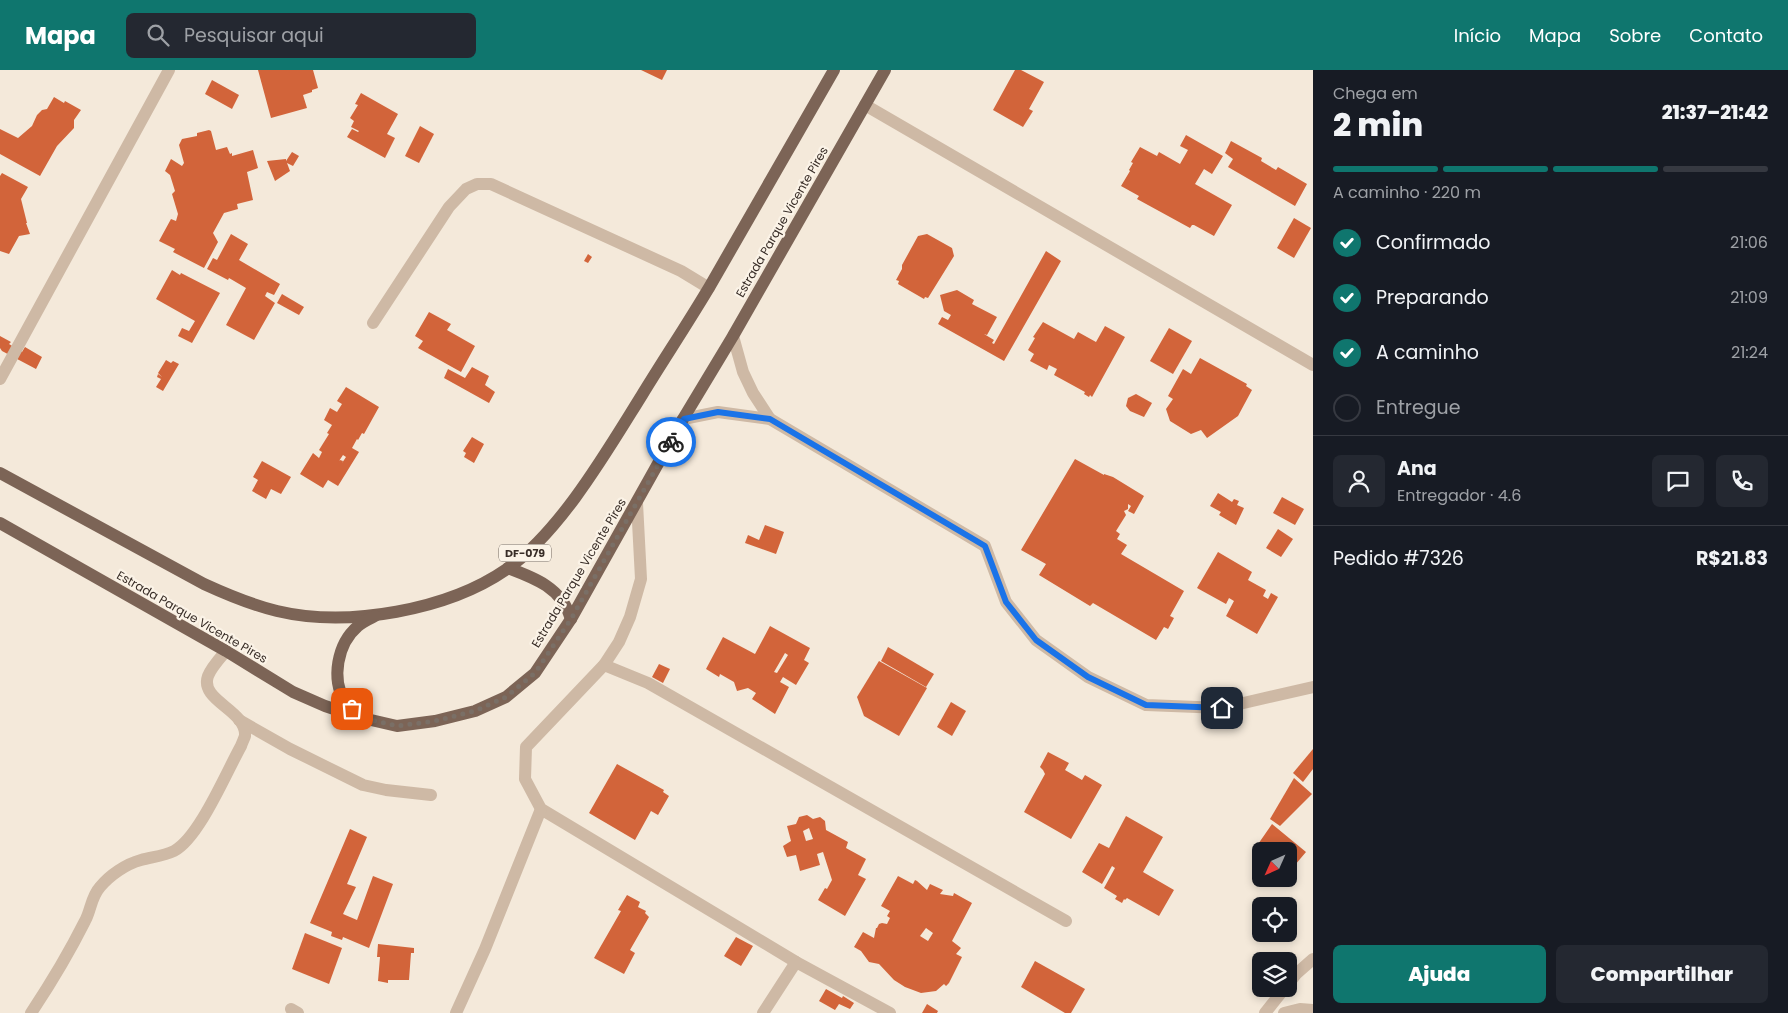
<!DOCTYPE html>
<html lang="pt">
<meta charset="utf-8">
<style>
body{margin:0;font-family:Poppins,sans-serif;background:#242831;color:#f1f3f6;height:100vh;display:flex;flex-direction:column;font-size:19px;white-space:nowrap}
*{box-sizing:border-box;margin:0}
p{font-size:16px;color:#9ea1a6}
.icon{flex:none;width:28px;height:28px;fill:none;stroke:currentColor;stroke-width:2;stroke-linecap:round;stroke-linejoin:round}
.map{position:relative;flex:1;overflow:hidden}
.side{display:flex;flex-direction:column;background:#171b24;width:475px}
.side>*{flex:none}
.needle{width:32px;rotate:225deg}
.buttons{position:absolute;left:1252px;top:772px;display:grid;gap:10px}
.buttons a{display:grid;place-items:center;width:45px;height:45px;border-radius:8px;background:#171b24;box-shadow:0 2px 8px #0003;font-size:25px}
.pin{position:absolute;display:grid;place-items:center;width:42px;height:42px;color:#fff;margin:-21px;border-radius:10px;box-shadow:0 2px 8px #0006}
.courier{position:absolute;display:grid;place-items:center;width:50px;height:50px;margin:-25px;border:4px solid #1a73e8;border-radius:50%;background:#fff;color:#222;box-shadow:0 1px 6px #0007}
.overview em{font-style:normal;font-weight:800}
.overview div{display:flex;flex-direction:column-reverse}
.overview{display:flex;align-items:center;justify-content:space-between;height:85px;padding:0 20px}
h1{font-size:32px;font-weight:800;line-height:38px}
.bar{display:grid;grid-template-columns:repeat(4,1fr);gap:8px 5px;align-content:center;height:60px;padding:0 20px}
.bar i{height:6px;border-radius:4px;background:#363941}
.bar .selected{background:#0f766e}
.bar p{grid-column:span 4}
.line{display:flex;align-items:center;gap:12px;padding:0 20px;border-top:1px solid #363941}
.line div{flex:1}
.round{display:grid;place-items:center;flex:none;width:52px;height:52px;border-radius:8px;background:#242831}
ol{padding:0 20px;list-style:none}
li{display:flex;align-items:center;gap:15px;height:55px}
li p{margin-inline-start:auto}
li .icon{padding:5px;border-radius:50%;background:#0f766e;color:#fff;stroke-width:4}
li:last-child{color:#9ea1a6}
li i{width:28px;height:28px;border:2px solid #363941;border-radius:50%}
.action{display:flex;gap:10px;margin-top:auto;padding:10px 20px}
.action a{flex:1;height:58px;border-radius:8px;background:#0f766e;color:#fff;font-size:20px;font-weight:800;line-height:58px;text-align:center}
.action a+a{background:#242831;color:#f1f3f6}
header{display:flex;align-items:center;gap:30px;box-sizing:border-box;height:70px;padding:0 25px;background:#0f766e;color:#fff}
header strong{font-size:24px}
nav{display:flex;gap:28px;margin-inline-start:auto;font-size:18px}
.search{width:350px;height:45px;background:#242831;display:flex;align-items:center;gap:12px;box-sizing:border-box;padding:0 18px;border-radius:8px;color:#9ea1a6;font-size:19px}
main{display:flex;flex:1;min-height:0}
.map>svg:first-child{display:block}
.building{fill:#d2643a;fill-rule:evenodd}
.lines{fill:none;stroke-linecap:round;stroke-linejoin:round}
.minor{stroke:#ceb9a5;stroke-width:12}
.major{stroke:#7c6456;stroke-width:12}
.done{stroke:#7a6f66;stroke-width:5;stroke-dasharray:0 9}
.route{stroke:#1a73e8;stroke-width:6}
.labels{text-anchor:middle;stroke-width:4.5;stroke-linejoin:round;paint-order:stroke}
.shield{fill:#fbf3e7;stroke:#726861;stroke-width:1}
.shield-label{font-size:11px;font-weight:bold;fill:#382d27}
.street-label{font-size:12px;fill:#382d27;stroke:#fbf3e7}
</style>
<header>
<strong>Mapa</strong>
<div class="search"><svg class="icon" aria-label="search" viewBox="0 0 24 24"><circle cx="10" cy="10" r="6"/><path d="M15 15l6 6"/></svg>Pesquisar aqui</div>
<nav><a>Início</a><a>Mapa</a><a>Sobre</a><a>Contato</a></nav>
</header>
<main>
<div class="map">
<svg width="1313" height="943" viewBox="0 0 1313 943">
<rect width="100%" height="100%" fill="#f4e9da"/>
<g class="building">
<polygon points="258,0 313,0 318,18 312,20 312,22 303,25 307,38 271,48"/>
<polygon points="641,0 667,0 662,10"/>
<polygon points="1015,0 1021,0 1044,12 1029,39 1033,41 1023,57 993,40"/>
<polygon points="212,10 239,25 232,39 205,24"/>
<polygon points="361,23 398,44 387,64 395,68 385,88 347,67 352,59 358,62 359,61 351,57 354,51 350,48 358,35 355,34"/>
<polygon points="54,27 64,33 65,31 81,40 74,50 74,58 57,76 40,106 0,84 0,59 18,68 32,56 37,45 42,40 47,39"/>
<polygon points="420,56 434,64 419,93 405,86"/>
<polygon points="209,60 211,61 216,80 227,77 230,84 232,83 232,86 253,80 258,98 247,102 253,130 237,134 238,139 224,143 213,163 218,172 204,198 173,182 175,179 159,171 171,149 176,151 178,144 172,124 175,121 170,105 165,101 171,89 182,96 184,93 179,75 182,69 197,66 197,63"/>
<polygon points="1186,65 1223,86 1212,104 1204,99 1195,114 1232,135 1214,166 1194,155 1192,155 1190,158 1137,129 1139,126 1121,116 1130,101 1129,100 1133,93 1131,92 1140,77 1157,86 1159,82 1180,94 1188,80 1180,76"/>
<polygon points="1231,71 1262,88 1261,91 1276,100 1278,97 1307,114 1295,136 1228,97 1233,89 1225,83"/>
<polygon points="292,82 299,86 293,96 287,93 290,101 275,111 267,91 286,89 286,91"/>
<polygon points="2,103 28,117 21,129 27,153 26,153 30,164 19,166 9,184 0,181 0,106"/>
<polygon points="1294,148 1311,158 1294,188 1277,178"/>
<polygon points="231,164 248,174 239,190 280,214 274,225 267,222 265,226 275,233 254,270 226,255 246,218 229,208 228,210 207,199 213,188 217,190"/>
<polygon points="927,164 952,178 954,186 928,228 925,227 924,229 898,214 899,211 896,210 902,199 902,195 918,166"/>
<polygon points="1046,181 1061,191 1004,291 938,254 942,247 948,250 951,245 944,241 940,225 957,220 974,230 972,234 997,247 987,265 984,264 994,270 992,273 994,274"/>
<polygon points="588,184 592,187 588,193 584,191"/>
<polygon points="172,200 180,205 181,203 220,223 192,273 178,266 182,258 189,261 195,251 156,229"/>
<polygon points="282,224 304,237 299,245 277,233"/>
<polygon points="429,242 451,254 447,260 475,276 461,302 418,278 423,271 415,266"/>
<polygon points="1043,252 1074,269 1078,262 1096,272 1105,256 1125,267 1092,327 1090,325 1089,327 1084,324 1085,322 1054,305 1057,299 1049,295 1047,300 1030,291 1034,284 1028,280 1035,268 1033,267"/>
<polygon points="1169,258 1192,271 1173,304 1150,291"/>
<polygon points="0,266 11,272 9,274 22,282 25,277 42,287 36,299 2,281 0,278"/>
<polygon points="1200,288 1247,314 1246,316 1252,320 1238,346 1207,368 1201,360 1191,364 1170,351 1166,339 1173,329 1168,326 1183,299 1191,304"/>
<polygon points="166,290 171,293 173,291 179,294 163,321 156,317 161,309 157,307 158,304 162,307 158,303"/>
<polygon points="472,297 489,306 485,315 495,322 489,333 444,308 448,299 465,308"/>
<path d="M346,317L379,337L364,364L362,363L358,370L357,369L352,378L359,382L338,416L328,410L323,418L300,404L313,383L319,388L322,382L319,380L329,364L327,363L332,355L324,350L330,338L337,342L342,334L337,331ZM343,385L346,387L342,393L343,391L340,390L339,391Z"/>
<polygon points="1136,324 1152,333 1144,347 1130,341 1126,336 1128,328"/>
<polygon points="472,367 484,374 474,393 464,387 466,383 463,381"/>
<polygon points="1075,389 1104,405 1104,404 1113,407 1144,426 1134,444 1128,441 1131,436 1128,434 1128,439 1124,441 1126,445 1116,461 1120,464 1117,469 1127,475 1121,484 1184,521 1170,546 1174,548 1168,559 1164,557 1156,570 1093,533 1090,536 1039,505 1046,494 1021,480"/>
<polygon points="262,391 291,407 281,424 271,419 266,429 252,421 258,410 253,407"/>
<polygon points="1218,423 1229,430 1232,432 1234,429 1239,431 1237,435 1244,438 1236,455 1219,445 1221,442 1210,436"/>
<polygon points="1282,427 1304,439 1295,455 1273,443"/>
<polygon points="765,455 784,462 776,484 745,473 748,465 759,470"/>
<polygon points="1278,459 1293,469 1281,487 1266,478"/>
<polygon points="1218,482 1252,502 1248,510 1266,520 1263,526 1268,529 1271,523 1278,527 1257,564 1226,546 1234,531 1229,528 1226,534 1197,518"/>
<path d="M770,556L810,578L804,590L809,593L796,615L783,607L780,612L789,617L775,644L752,629L756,623L748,618L737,621L734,612L720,604L719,607L706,599L723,567L755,584ZM785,583L788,585L777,603L774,602Z"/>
<polygon points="888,577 934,604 926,617 881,591"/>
<polygon points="879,591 927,618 899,666 864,646 857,627"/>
<polygon points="659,594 670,599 663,613 652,607"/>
<polygon points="951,632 966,641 952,666 937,657"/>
<polygon points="1313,679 1313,699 1303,712 1293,703"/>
<polygon points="1048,682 1069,693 1065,700 1082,710 1085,705 1102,715 1071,769 1024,742 1045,704 1043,700 1040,697"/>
<polygon points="617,694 664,720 663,722 669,726 658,745 651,741 635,770 589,743"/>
<polygon points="1294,708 1312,724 1280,756 1270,749"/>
<path d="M807,745L813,749L820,747L825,751L826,760L848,772L846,778L866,789L858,805L866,809L845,846L818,830L825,818L827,819L832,810L823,782L817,784L820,795L800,801L796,785L787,787L783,776L791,771L787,756L796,754L799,747ZM809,758L813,769L806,771L803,761Z"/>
<polygon points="1126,746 1163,767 1143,802 1174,820 1159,846 1127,828 1125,830 1124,829 1122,833 1115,829 1117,826 1104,818 1115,798 1112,796 1102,814 1082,802 1099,773 1109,778"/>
<polygon points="1272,754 1306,782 1289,802 1289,781 1261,781 1261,791 1255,785 1257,783 1254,780"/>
<polygon points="350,759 367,767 347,814 356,817 343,844 357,850 373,806 393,814 369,878 343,867 342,870 331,866 332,862 310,853"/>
<path d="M898,806L913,814L915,810L917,811L927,820L930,814L943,820L940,824L953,826L954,823L972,833L952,871L961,878L956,884L962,887L949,913L946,916L944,914L936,921L921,923L905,917L894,910L879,894L869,892L861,881L854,877L863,862L874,868L876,858H877L879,854L882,853L887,854L890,848L887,846L890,841L881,836ZM926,858L933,863L928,871L920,866Z"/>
<polygon points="627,825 640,832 638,837 646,841 645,843 649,847 630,880 635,883 624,904 594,888 621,841 618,840"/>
<polygon points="305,863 342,878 329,914 292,899"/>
<polygon points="736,867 753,876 741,896 724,886"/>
<polygon points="378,874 414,878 414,883 411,883 409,910 388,910 388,913 378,911 380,887 377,887"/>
<polygon points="1035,891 1085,919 1071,943 1065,943 1021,917"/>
<polygon points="826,919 842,928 843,926 854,933 850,939 839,934 835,940 819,931"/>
<polygon points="927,934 938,941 937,943 922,943"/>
</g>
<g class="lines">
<g class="minor">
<polyline points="865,35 1313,295"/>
<polyline points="373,253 449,137 466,119 477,114 491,114 681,201 709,218"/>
<polyline points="733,266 743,302 753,323 770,349"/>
<polyline points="0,309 169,0"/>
<polyline points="683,349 718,342 770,349 985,476 1006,532 1036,570 1088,607 1146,635 1222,638 1313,617"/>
<polyline points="637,433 641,509 630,547 619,572 604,595 526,677 525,709 541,739 796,892 890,943"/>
<polyline points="604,595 648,613 1066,851"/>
<polyline points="239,650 290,679 363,715 386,720 431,725"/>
<polyline points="1289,913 1296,904 1313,889"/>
<polyline points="291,939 298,943"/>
<path d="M31,943C51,913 69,883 85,851C91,840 91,827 100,817C110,805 126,794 141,790C152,787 164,786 174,781C199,768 226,703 241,676C242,673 244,669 245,666C247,640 199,631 208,606C211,598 220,588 226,581"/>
<polyline points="456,943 485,879 541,739"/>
<polyline points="763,943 796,892"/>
<polyline points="1265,943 1284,919"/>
<polyline points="1284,943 1300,939 1313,940"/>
</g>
<g class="major">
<path d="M0,403L204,514C228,525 252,535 277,541C348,558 448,540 507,499C561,461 607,381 642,325C664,289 688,253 710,216C752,144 792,72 834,0"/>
<polyline points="0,453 226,581 293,622 325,636 358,647 397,656 435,651 475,641 506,627 535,603 571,549 683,349 733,266 885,0"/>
<path d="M508,498C535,508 562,518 571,549"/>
<path d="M358,647C354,642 349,637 345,632C331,609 337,574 358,556C362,552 369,549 375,546"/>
</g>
</g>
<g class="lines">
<polyline class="done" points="352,639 358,647 397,656 435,651 475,641 506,627 535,603 571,549 671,372"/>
<polyline class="route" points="671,372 684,349 718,342 770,349 985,476 1006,532 1036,570 1088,607 1146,635 1222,638"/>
</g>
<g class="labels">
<rect class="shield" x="499" y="474.5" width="52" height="17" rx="4"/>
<g class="shield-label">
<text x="525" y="487">DF-079</text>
</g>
<g class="street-label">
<text transform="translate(782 152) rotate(-60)" y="4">Estrada Parque Vicente Pires</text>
<text transform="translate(579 503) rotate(-59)" y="4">Estrada Parque Vicente Pires</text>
<text transform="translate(192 547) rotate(30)" y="4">Estrada Parque Vicente Pires</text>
</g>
</g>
</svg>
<div class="buttons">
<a><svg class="needle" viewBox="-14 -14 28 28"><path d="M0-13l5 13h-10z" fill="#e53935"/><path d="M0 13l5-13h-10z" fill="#9ea1a6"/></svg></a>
<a><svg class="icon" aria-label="locate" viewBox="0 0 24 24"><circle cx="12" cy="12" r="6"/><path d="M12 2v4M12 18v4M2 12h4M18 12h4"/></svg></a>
<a><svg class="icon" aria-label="layers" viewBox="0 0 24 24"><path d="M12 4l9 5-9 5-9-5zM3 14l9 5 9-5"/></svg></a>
</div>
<div class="pin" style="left:352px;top:639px;background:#ea580c"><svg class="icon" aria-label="bag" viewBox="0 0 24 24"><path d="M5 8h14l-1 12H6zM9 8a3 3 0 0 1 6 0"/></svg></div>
<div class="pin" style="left:1222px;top:638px;background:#1f2937"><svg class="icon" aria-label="home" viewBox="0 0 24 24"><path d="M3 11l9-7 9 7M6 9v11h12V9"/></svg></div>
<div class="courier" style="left:671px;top:372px"><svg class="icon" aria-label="bike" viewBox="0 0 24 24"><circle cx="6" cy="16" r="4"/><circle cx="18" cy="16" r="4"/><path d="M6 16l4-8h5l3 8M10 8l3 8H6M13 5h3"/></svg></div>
</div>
<section class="side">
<div class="overview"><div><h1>2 min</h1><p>Chega em</p></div><em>21:37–21:42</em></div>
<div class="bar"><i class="selected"></i><i class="selected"></i><i class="selected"></i><i></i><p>A caminho · 220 m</p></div>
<ol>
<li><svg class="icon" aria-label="check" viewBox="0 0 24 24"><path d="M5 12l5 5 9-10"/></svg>Confirmado<p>21:06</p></li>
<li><svg class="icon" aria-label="check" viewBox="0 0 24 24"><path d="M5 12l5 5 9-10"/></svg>Preparando<p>21:09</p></li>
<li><svg class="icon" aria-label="check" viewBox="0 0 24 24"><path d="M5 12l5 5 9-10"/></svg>A caminho<p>21:24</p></li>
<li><i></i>Entregue</li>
</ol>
<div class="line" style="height:90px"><a class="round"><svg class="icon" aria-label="person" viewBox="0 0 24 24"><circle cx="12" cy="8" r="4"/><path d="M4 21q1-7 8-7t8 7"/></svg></a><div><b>Ana</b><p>Entregador · 4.6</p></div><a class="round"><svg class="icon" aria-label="chat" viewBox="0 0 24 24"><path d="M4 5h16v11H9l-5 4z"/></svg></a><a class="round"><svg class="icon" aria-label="phone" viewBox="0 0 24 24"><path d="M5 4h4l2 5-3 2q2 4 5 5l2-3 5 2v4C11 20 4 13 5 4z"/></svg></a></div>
<div class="line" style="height:65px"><div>Pedido #7326</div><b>R$21.83</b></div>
<div class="action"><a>Ajuda</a><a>Compartilhar</a></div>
</section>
</main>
